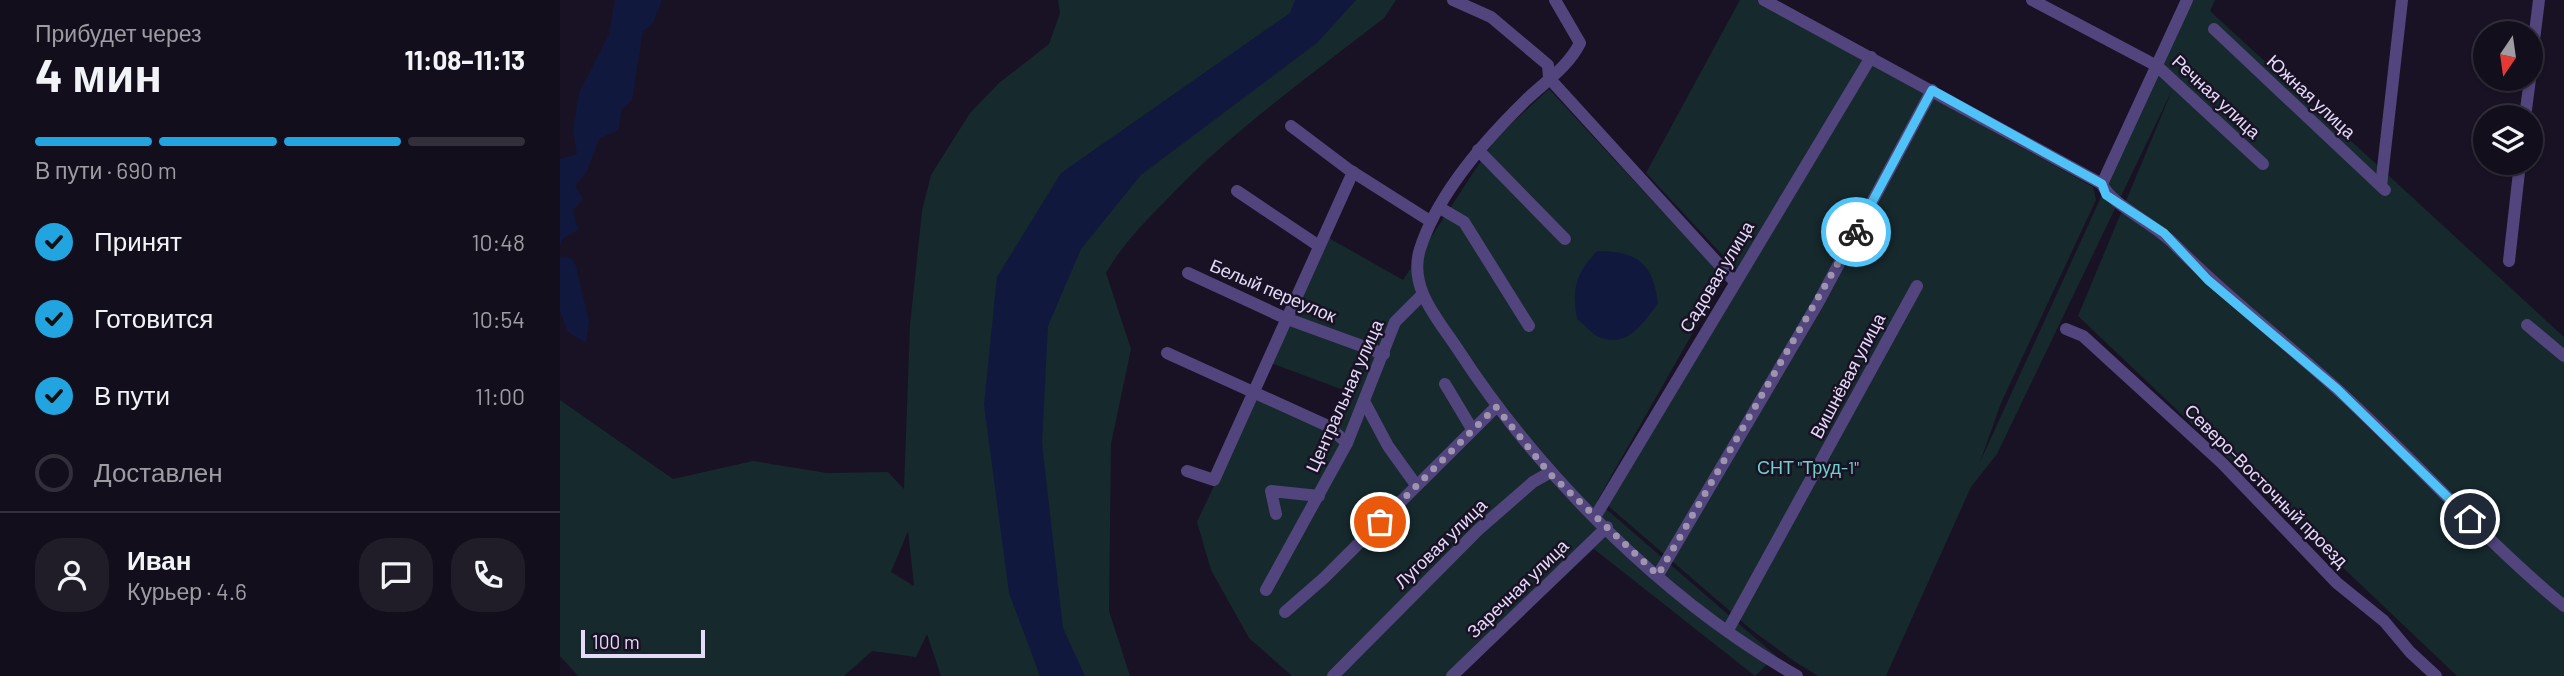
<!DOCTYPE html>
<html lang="ru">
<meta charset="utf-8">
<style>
body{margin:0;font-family:Barlow,sans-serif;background:#201c28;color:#f1f3f6;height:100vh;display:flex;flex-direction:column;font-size:26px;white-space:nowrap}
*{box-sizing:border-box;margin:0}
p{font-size:23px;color:#9d9ca3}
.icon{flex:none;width:38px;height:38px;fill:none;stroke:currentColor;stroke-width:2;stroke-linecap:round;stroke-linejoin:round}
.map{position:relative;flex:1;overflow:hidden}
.panel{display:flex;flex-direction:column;background:#130e1b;width:560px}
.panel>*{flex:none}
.needle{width:46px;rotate:193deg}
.fabs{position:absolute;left:1913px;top:21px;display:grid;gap:14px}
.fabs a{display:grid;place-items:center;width:70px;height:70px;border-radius:50%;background:#130e1b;box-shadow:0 2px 5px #0004,0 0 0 2px #322e3a;font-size:35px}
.scale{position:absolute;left:21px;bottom:18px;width:124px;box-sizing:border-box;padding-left:7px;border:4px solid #e5dafa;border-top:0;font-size:19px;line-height:24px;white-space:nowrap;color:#e5dafa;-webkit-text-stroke:5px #191224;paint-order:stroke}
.pin{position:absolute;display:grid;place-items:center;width:60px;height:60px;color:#fff;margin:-30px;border:4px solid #fff;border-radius:50%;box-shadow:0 2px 7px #0007}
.courier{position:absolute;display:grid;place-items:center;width:70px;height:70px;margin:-35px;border:5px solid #4fc3f7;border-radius:50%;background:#fff;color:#222;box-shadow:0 2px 9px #0007}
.headline em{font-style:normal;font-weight:700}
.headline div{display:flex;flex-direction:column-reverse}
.headline{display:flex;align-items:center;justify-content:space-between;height:119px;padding:0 35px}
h1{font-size:46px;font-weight:700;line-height:52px}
.bar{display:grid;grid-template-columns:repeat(4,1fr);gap:10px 7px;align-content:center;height:84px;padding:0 35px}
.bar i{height:9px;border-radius:5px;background:#322e3a}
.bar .on{background:#21a4e0}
.bar p{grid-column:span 4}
.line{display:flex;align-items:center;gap:18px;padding:0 35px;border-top:2px solid #322e3a}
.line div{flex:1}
.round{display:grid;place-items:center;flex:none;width:74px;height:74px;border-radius:28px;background:#201c28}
ol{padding:0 35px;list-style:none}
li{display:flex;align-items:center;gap:21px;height:77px}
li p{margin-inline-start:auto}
li .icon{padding:7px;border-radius:50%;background:#21a4e0;color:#111;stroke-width:4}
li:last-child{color:#9d9ca3}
li i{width:38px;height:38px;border:4px solid #322e3a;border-radius:50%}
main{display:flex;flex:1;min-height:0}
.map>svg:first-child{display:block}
.green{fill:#16292d;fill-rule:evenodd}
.water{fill:#11183e}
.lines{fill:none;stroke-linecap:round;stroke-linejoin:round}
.minor{stroke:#52447d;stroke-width:12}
.done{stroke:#9e94af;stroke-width:7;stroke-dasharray:0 12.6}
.route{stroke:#4fc3f7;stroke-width:9}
.labels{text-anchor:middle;stroke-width:5;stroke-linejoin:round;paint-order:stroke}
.street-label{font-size:18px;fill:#e5dafa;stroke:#191224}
.park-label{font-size:18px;fill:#70d0cd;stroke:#191224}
</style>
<main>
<section class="panel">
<div class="headline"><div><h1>4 мин</h1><p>Прибудет через</p></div><em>11:08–11:13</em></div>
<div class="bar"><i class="on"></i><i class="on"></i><i class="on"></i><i></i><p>В пути · 690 m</p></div>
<ol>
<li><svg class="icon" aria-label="check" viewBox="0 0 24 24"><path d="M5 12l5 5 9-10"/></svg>Принят<p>10:48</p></li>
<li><svg class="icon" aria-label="check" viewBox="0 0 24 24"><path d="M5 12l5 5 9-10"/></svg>Готовится<p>10:54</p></li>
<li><svg class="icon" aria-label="check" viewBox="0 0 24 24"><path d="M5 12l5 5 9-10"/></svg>В пути<p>11:00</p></li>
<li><i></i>Доставлен</li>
</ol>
<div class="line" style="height:126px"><a class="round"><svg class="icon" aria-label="person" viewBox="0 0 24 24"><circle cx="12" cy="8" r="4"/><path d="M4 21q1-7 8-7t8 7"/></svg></a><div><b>Иван</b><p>Курьер · 4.6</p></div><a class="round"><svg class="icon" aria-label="chat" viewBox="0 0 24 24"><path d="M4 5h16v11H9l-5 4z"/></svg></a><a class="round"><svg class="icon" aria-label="phone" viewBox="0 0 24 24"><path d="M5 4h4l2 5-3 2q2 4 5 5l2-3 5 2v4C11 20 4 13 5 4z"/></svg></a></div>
</section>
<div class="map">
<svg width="2004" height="676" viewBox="0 0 2004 676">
<rect width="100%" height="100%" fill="#191224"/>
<g class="green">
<path d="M498,0H836L824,18C751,75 675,129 610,196C586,221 563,243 546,273L571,349L551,444L549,611L570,676H381L367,634L356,657L312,651L284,676H18L0,656V400L113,479L193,461L267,473L328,472L344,489L350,325L362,211L371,175L410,113L439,83L489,44L500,13ZM348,531L354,585V586L331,572Z"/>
<polygon points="1180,0 1197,0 1533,187 1536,200 1441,403 1420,462 1631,0 1655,0 1650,11 2004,337 2004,676 1897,676 1518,316 1613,88 1437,454 1411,487 1326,676 1258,676 1234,661 1193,631 1046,504 1179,273 1086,173"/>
<polygon points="989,89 1164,278 1037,501 1216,656 1195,676 1034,549 898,676 732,676 689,638 651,570 637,522 695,398 770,428 786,391 711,363 769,238 843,280 936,138"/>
</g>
<g class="water">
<polygon points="55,0 102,0 93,23 83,31 72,100 62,109 58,130 39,139 27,171 15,186 23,199 13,210 18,230 2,239 0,246 0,159 17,154 13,131 19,93 49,34"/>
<polygon points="735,0 796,0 757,43 581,175 521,249 488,326 482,443 503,628 525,676 480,676 449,593 424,405 437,277 501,173 730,13"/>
<path d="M1037,251C1076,251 1093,262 1098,303C1084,322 1068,349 1039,337C1032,334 1024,324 1017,319C1012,288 1015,275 1037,251Z"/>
<polygon points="0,253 1,258 11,258 16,266 29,321 26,343 8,332 0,311"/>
</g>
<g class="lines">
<g class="minor">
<polyline points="893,0 931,17 988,65 989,78 1174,281"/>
<path d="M995,0L1020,43C1008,67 986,81 966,100C926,139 877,195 860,249C848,287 877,318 897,348C979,475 1105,601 1237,676"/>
<polyline points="1204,0 1542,184"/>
<polyline points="1472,0 1597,66 1703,164"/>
<polyline points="1654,29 1825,190"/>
<polyline points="1970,72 1979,0"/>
<polyline points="1965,117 1970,79"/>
<polyline points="731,126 788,169 870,221"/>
<polyline points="918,150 1005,239"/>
<path d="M1542,184C1550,204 1595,224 1614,244C1665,296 1723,340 1777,389C1854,459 1923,539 2004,606"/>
<polyline points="1542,184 1627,0"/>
<polyline points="1821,186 1842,0"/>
<polyline points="677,191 759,246"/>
<polyline points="880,208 904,222 969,326"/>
<polyline points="1949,261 1960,163"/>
<polyline points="628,273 725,318 824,354"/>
<polyline points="1967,325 2004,356"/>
<polyline points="1506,329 1523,336 1662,463 1777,583 1824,621 1850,652 1876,676"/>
<polyline points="607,353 768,426 787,443"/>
<polyline points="885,384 912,429"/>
<polyline points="804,401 828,446 856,485"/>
<polyline points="627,471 654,480 793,172"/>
<polyline points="716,514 711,491 759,496"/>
<polyline points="1035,517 1311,57"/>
<polyline points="1098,575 1258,303 1372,90"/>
<polyline points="706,590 787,443 835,322 862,295"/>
<polyline points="725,612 764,578 936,407"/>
<polyline points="1168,630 1357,286"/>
<polyline points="773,676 918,530 973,482 989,473"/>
<polyline points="892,676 1047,527"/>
</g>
</g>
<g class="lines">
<polyline class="done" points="820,522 936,407 989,473 1098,575 1296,232"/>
<polyline class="route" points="1296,232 1372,90 1542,184 1546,195 1604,233 1648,280 1777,389 1910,519"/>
</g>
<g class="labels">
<g class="street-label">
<text transform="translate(1656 97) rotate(43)" y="6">Речная улица</text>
<text transform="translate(1751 97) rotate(43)" y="6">Южная улица</text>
<text transform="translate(1157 277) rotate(-59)" y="6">Садовая улица</text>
<text transform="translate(713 291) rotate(23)" y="6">Белый переулок</text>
<text transform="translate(1288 376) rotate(-62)" y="6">Вишнёвая улица</text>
<text transform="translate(785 396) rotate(-66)" y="6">Центральная улица</text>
<text transform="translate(1706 486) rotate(45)" y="6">Северо-Восточный проезд</text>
<text transform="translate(881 544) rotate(-44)" y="6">Луговая улица</text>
<text transform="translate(958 589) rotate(-44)" y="6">Заречная улица</text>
</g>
<g class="park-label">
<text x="1248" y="474">СНТ "Труд-1"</text>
</g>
</g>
</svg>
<div class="fabs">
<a><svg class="needle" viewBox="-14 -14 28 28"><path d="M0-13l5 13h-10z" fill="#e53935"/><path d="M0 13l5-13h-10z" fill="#9d9ca3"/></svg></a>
<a><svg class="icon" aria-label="layers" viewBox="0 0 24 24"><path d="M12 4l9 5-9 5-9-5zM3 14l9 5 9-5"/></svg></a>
</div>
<div class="scale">100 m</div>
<div class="pin" style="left:820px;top:522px;background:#ea580c"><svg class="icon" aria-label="bag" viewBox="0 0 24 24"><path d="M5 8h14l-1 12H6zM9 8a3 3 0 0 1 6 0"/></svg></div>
<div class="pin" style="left:1910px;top:519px;background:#1f2937"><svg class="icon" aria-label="home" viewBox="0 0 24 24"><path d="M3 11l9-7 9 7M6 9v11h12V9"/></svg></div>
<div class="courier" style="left:1296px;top:232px"><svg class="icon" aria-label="bike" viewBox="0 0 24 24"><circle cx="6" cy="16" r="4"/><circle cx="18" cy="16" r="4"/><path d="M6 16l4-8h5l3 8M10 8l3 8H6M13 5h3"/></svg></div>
</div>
</main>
